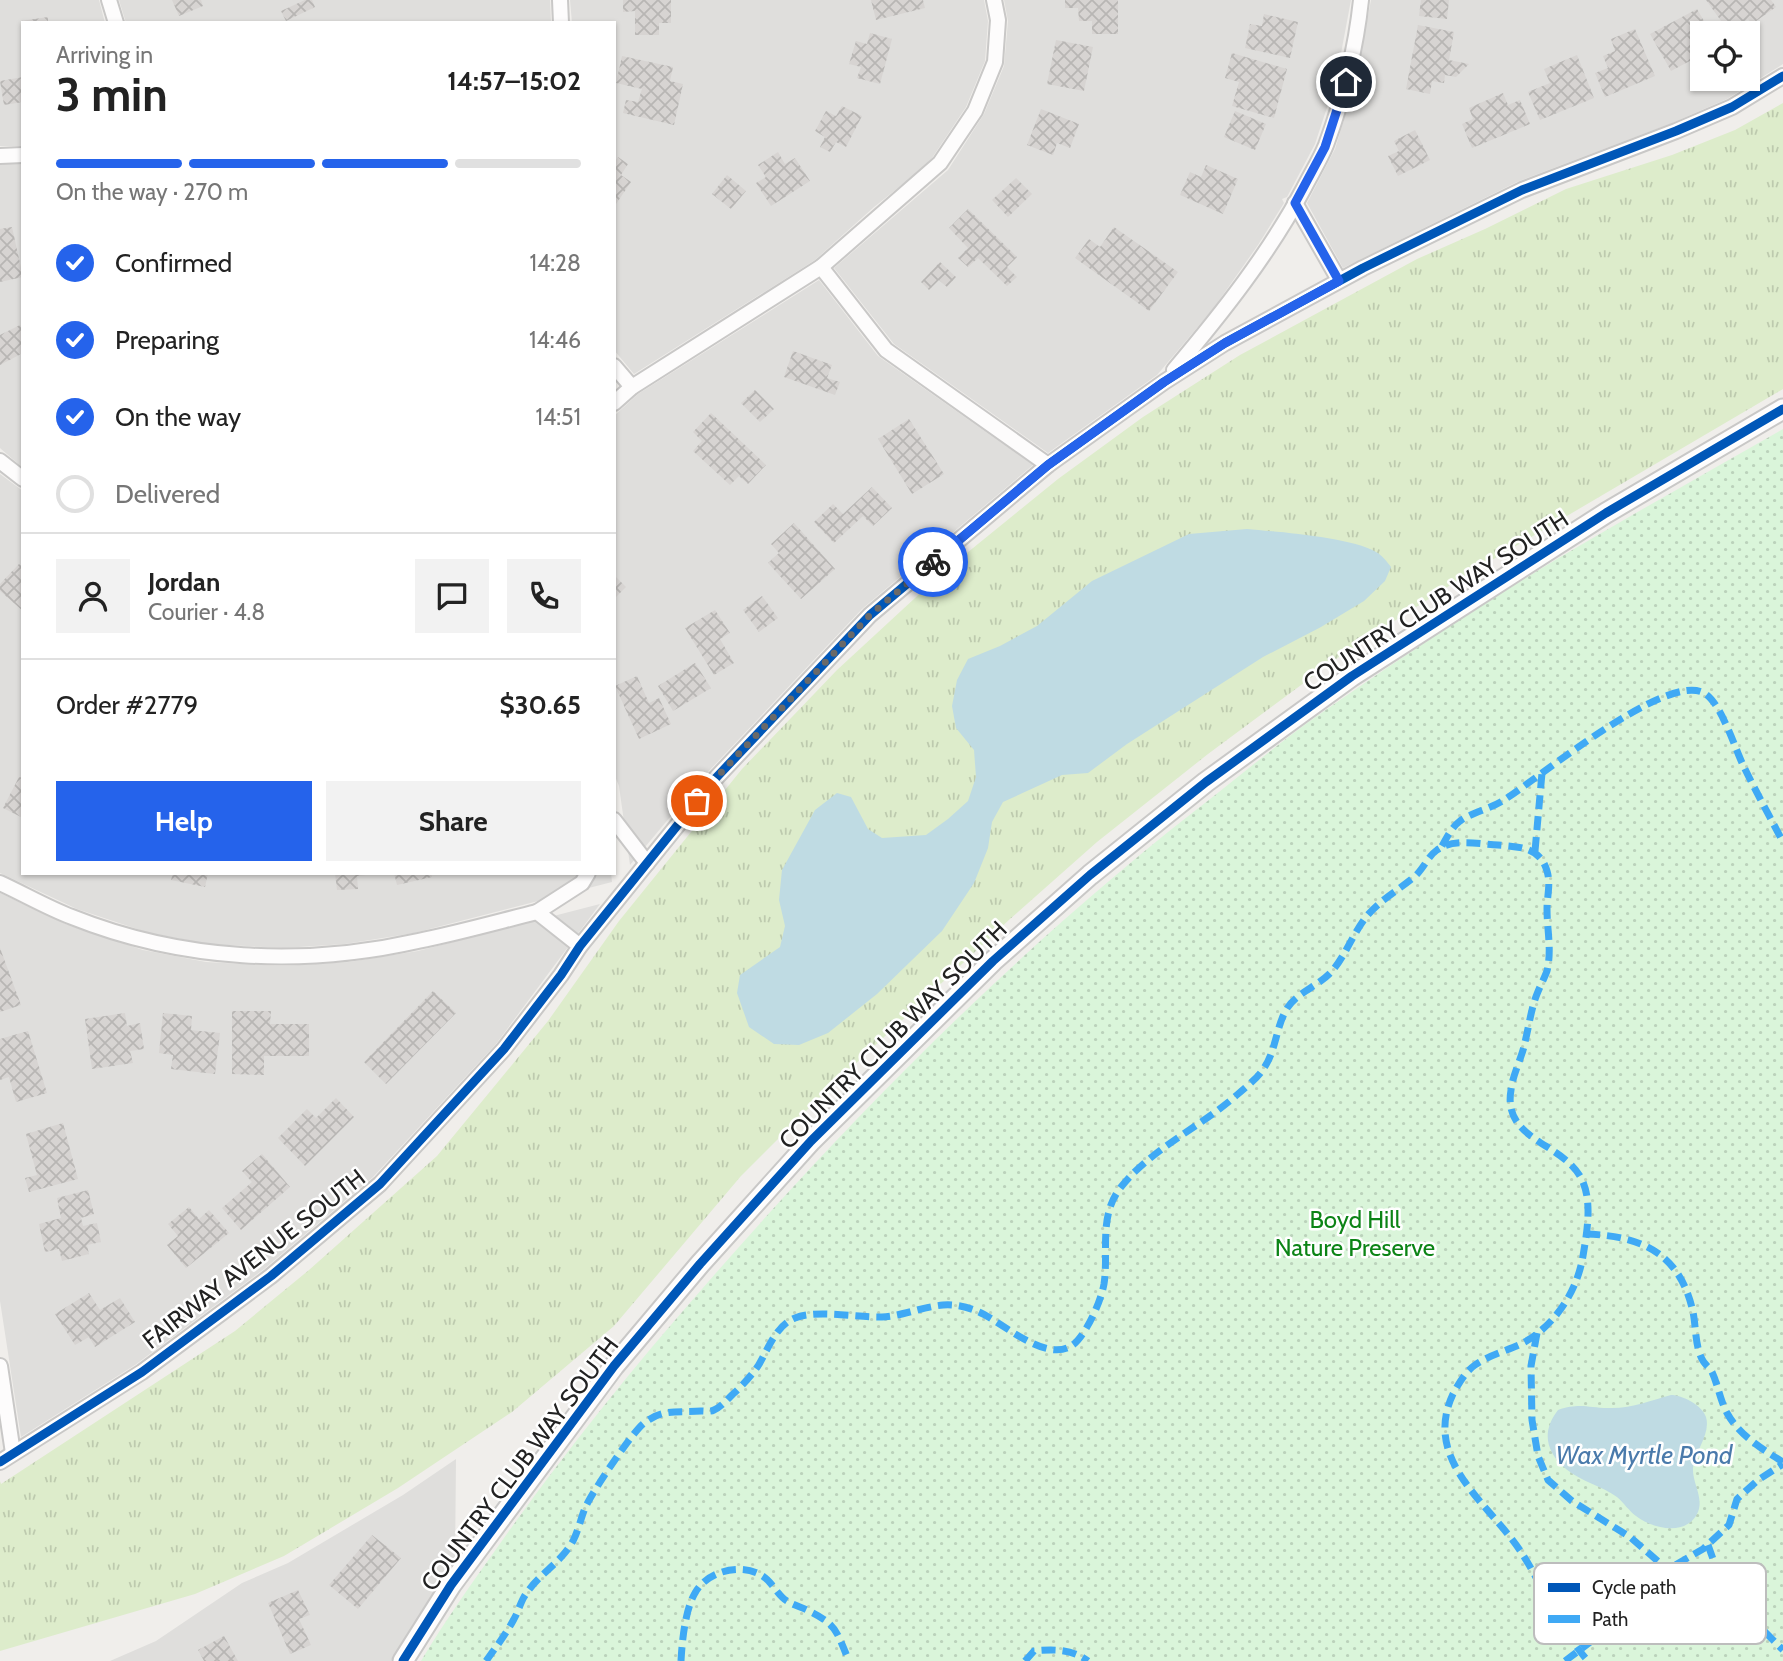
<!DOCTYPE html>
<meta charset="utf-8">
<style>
body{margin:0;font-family:Cabin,sans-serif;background:#f2f2f2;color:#222;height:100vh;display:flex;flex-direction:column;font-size:26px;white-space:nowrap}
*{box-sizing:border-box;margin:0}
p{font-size:23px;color:#767676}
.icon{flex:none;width:38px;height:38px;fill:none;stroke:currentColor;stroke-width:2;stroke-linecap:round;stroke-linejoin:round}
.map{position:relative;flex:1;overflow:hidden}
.details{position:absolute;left:21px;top:21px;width:595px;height:854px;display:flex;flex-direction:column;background:#fff;border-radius:0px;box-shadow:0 2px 5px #0004}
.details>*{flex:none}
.tools{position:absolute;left:1690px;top:21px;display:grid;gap:14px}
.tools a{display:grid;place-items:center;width:70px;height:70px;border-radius:0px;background:#fff;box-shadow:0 2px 5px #0004;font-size:35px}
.pin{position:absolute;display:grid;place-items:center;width:60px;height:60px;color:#fff;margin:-30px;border:4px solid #fff;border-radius:50%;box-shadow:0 2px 7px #0007}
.courier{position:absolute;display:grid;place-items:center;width:70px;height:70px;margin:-35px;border:5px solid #2563eb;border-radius:50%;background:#fff;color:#222;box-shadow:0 2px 9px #0007}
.headline em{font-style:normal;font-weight:700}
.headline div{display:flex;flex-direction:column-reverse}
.headline{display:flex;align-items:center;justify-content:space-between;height:119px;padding:0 35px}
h1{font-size:46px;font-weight:700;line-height:52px}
.bar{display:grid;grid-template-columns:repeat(4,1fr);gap:10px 7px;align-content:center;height:84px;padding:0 35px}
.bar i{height:9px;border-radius:5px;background:#e0e0e0}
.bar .selected{background:#2563eb}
.bar p{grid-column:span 4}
.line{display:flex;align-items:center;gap:18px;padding:0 35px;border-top:2px solid #e0e0e0}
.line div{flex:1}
.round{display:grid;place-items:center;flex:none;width:74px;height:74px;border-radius:0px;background:#f2f2f2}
ol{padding:0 35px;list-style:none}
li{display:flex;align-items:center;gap:21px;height:77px}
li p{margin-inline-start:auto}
li .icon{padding:7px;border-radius:50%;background:#2563eb;color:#fff;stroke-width:4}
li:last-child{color:#767676}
li i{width:38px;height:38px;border:4px solid #e0e0e0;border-radius:50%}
.button{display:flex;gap:14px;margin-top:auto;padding:14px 35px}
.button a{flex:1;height:80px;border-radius:0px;background:#2563eb;color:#fff;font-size:28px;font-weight:700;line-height:80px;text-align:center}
.button a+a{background:#f2f2f2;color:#222}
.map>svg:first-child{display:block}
.residential{fill:#dfdedc;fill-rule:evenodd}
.grass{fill:url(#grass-tufts)}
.park{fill:url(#park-dots)}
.water{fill:#bfdbe3}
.building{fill:url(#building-cross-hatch)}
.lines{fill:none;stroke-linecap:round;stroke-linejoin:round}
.minor-casing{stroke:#c9c8c7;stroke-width:18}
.tertiary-casing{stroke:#c9c8c7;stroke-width:23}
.minor{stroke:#fdfcfc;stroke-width:14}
.tertiary{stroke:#fdfcfc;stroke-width:19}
.quiet{stroke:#3fa9f5;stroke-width:7;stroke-dasharray:14 7;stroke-linecap:butt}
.cycleway-casing{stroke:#fff;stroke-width:13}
.cycleway{stroke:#0057b8;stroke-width:9}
.done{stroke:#6a6968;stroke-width:7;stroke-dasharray:0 12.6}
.route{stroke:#2563eb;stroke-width:9}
.labels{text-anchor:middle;stroke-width:5;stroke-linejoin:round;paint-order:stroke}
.street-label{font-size:24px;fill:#222;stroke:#fff}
.park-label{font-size:24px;fill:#0c8416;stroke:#fff}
.water-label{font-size:26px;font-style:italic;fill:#4a7aab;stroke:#fff}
.key{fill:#fff;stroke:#bdbdbd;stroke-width:2}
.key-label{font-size:19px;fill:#222}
</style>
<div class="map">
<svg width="1783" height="1661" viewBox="0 0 1783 1661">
<defs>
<pattern id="grass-tufts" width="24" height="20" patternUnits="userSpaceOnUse" patternTransform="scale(1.75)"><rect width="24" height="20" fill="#ddeccb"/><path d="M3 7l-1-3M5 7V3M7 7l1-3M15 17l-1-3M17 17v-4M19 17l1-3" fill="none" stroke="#bdcaae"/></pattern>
<pattern id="park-dots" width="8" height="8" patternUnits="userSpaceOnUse" patternTransform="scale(1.75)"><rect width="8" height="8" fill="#daf5da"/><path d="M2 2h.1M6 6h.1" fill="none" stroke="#bbd2bb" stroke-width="1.8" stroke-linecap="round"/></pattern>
<pattern id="building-cross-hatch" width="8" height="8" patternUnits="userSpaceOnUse" patternTransform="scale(1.75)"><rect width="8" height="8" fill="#d7d4d2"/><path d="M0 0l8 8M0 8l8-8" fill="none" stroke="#b8b6b4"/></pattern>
</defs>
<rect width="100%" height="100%" fill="#f0eeeb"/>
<g class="residential">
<polygon points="0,0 99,0 105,23 23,23 23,146 0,146"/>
<polygon points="119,0 550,0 551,22 126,23"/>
<polygon points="570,0 984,0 988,21 985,61 966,107 932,158 913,176 874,207 815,260 634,374 614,350 614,23 572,23"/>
<polygon points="1004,0 1351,0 1336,80 1315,144 1287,197 1282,199 1284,203 1258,245 1213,309 1157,375 1048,453 894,344 834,268 948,170 984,114 1004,66 1008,21"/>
<path d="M1371,0H1783V64L1727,99L1672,123L1517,182L1343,268L1307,203L1335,149L1355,84ZM1703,33H1748V79H1703Z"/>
<polygon points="7,163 23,164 23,468 0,448 0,165"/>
<polygon points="819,280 878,356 1033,465 862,609 706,774 630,865 619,786 614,774 614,416 638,394"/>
<polygon points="0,474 23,491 23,873 611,873 612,882 414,933 345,944 283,948 208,944 149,933 77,909 0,873"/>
<polygon points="0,893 68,925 143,950 206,962 282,966 349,962 418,951 600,904 496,1044 373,1177 264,1269 135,1365 21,1437 0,1301"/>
<polygon points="456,1459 455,1563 391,1661 110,1661 156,1641 242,1583 288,1563 403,1495"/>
</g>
<polygon class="grass" points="1783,103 1783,389 1463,577 1343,654 1208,754 1097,842 1010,919 819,1098 741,1176 614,1326 512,1412 398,1488 284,1556 195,1594 0,1651 0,1481 1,1484 235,1331 309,1270 437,1156 548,1021 619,921 742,769 837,670 941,574 1058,479 1143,417 1240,355 1417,259 1485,229 1566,189 1672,155 1735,130"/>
<path class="park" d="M1783,429V1661H421C445,1621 472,1583 499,1545C562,1456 630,1371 702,1289C859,1108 1029,938 1219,792C1248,769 1277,745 1307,723C1389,666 1472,610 1557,559C1631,515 1708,472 1783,429Z"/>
<g class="water">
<path d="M1247,529C1278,532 1350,537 1376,552C1382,555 1387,562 1391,567L1385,581L1364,601L1321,627L1263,657L1127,744L1088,773L1062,775L1003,802L992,822L988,848L974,883L942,931L877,994L828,1033L799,1045L774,1044L749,1027L737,993L740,975L780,947L785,926L779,900L782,870L815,810L837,793L851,797L868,829L882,838L926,835L948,819L968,801L976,777L974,750L956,728L952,706L957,680L968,659L1000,646L1037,626L1092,581L1189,534Z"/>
<path d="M1671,1395C1682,1395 1702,1405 1706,1417C1711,1434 1695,1451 1693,1468C1692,1483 1705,1499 1697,1514C1686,1536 1652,1529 1636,1516C1629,1511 1624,1503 1617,1497C1602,1486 1582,1482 1566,1469C1546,1452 1541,1432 1558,1410C1582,1402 1590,1409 1612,1408C1633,1408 1652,1400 1671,1395Z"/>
</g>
<g class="building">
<polygon points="172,0 201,0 203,6 179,16"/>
<polygon points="305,0 312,0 315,7 286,21 281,11"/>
<polygon points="623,0 671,0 671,23 659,23 659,35 635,35 635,11 623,12"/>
<polygon points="871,0 923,0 925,8 876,20"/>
<polygon points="1065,0 1118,0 1118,34 1092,34 1092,21 1079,21 1078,8 1065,8"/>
<polygon points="1421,0 1449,0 1447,19 1419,16"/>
<polygon points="1706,0 1771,0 1776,7 1752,24 1748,19 1729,32"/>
<polygon points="1697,9 1711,33 1703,33 1703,54 1671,71 1650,34"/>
<polygon points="1264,14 1298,22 1290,58 1245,48 1250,24 1262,26"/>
<polygon points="48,17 48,23 21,23 21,21"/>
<polygon points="1418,25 1454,32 1449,60 1469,64 1456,77 1445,75 1444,83 1432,81 1430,94 1406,89"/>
<polygon points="1635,29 1655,76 1605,97 1595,73 1608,68 1603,56 1615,51 1611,39"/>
<polygon points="870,33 892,39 880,84 857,78 861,67 849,64 856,41 867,44"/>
<polygon points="1056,40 1093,47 1084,91 1047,84"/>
<polygon points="1232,53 1287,69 1274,118 1232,106 1239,82 1225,78"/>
<polygon points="1577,55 1594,98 1540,120 1528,92 1550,83 1544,69"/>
<polygon points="622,56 673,67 670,81 683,84 674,125 623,113 626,100 638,102 642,89 616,83"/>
<polygon points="23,77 23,102 4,105 0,81"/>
<polygon points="1503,93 1508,105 1520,100 1530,124 1472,148 1462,124 1473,119 1469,108"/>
<polygon points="842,106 862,116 846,147 836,142 830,152 820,147 825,137 815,131 826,111 836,116"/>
<polygon points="1041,109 1079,124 1070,148 1057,143 1053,155 1027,145"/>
<polygon points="1235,111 1266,124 1255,150 1224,137"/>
<polygon points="1415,130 1430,160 1398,176 1388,156 1399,151 1394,141"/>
<polygon points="778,152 785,164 795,158 810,181 771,206 756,183 766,177 758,165"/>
<polygon points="618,157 628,164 621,175 631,182 614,207 614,163"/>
<polygon points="1206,165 1238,179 1223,214 1180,195 1190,172 1201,177"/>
<polygon points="727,175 746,191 731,209 712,194"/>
<polygon points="1016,178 1032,194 1008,217 992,200"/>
<polygon points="968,209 1017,257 1007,267 1017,277 1007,286 978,258 968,267 958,258 968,248 949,228"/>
<polygon points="12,227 23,277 0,282 0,229"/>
<polygon points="1114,227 1178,272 1149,311 1075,258 1089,239 1100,247"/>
<polygon points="940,262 956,277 947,287 939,280 929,290 921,282"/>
<polygon points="20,325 23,331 23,353 0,365 0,335"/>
<polygon points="793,351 832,365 827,378 840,382 835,395 784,377"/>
<polygon points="755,390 774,409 760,422 741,403"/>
<polygon points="711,413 766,465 748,484 739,476 730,485 693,451 702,441 693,432"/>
<polygon points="909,419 944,474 912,494 878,439"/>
<polygon points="872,487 892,508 873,526 863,516 834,543 814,522 833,504 843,514"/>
<polygon points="794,523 835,569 801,599 768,563 779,553 771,544"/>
<polygon points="19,564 23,567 23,611 0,591 0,584"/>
<polygon points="614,575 626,587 614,599"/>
<polygon points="762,596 778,618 759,632 743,610"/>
<polygon points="715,610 730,633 720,639 734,663 714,675 685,628"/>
<polygon points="695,663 711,688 673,711 658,686"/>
<polygon points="637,676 649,703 659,698 671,724 639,739 615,686"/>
<polygon points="19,777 23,778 23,818 3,808"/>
<polygon points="173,873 208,873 205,887 171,880"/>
<polygon points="335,873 366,873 366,875 357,876 358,889 337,890"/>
<polygon points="394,873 431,873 432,877 397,885"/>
<polygon points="0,948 21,1005 0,1012"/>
<polygon points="433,991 456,1013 386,1084 364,1062"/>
<polygon points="232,1011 271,1011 270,1024 309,1024 309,1056 264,1056 264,1075 232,1074"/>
<polygon points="125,1013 127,1026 140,1023 144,1049 130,1051 133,1063 92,1069 85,1019"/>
<polygon points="163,1013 192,1016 191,1030 220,1033 215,1074 171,1069 173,1055 159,1053"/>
<polygon points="28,1031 47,1093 16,1102 9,1077 0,1080 0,1039"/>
<polygon points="336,1098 354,1117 305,1166 278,1138 307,1109 316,1118"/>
<polygon points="63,1123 78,1179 29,1192 25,1178 37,1175 26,1134"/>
<polygon points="262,1154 290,1187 241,1230 222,1208 252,1182 242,1171"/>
<polygon points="88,1190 94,1214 81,1218 83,1226 97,1223 101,1242 87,1245 89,1254 62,1261 59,1249 45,1252 39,1224 61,1218 57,1198"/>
<polygon points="189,1207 199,1219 209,1210 229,1233 186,1268 167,1245 178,1236 168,1224"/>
<polygon points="89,1293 100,1310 120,1298 135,1322 95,1347 89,1337 75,1345 55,1314"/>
<polygon points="372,1535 401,1558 358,1609 329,1585"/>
<polygon points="298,1590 310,1615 299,1619 311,1645 290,1654 268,1603"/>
<polygon points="224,1636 238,1661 204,1661 198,1650"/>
</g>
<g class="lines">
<g class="minor-casing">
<g id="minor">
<polyline points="109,0 116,23"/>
<polyline points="560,0 561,23"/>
<polyline points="0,156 23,155"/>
<polyline points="1295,203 1339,280"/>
<polyline points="821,267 886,350 1048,465"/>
<polyline points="614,366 632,387"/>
<path d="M1174,370C1222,313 1269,254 1304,188C1311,174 1320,160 1326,145C1343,99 1356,48 1361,0"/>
<polyline points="614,403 632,387 821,267 940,163 975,111 995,62 998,20 994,0"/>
<polyline points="0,461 23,479"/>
<polyline points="614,820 647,863"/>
<path d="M0,883C24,894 48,908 72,917C182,961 303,967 418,941C458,933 497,922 537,912L580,946"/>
<polyline points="537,912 582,883 588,873"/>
<polyline points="0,1366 13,1453"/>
<polyline points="0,1462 142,1372 271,1276 380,1184 504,1049 561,975 580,946 714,780 870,615 1048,465 1164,382 1225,343 1363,268 1522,190 1676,131 1732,107 1783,76"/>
</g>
</g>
<g class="tertiary-casing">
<polyline id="tertiary" points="403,1661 451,1585 614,1366 700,1264 811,1141 993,961 1090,875 1206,782 1352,676 1606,513 1783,409"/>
</g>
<use href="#minor" class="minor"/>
<use href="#tertiary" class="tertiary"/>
<g class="quiet">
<path d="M1442,846C1447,837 1452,827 1460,821C1473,812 1490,809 1504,800C1539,778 1666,672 1704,693C1721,702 1735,749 1744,767C1756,792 1770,817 1783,842"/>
<polyline points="1535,851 1542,773"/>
<path d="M1586,1234C1642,1236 1680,1253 1693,1312C1696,1326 1695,1346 1702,1359C1704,1364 1709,1367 1712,1372C1718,1385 1720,1400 1727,1413C1739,1435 1762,1449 1783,1462"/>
<polyline points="1537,1333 1531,1366 1532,1420 1538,1456 1548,1480 1572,1501 1630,1537 1668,1570"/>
<polyline points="1708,1545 1718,1573 1732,1599 1783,1650"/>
<path d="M486,1661C496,1647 506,1634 514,1619C518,1612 520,1604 524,1597C537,1575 561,1563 573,1541C579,1529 581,1517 586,1506C593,1491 631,1434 643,1424C662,1408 679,1413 701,1411C706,1411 710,1412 714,1410C721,1407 727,1400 733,1394C742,1386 751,1376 758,1366C768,1350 775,1326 795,1318C817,1309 858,1318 882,1317C902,1316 922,1307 943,1305C955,1304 968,1307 979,1312C1004,1323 1053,1370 1078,1340C1089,1327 1101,1301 1104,1284C1109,1251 1098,1216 1121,1187C1151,1149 1202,1126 1238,1094C1247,1086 1258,1078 1264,1068C1276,1050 1276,1028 1286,1010C1296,992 1320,986 1333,970C1346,954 1353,934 1366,917C1379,901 1397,891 1413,878C1424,869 1427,857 1437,850C1453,838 1479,844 1498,845C1520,847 1540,847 1547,871C1551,884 1547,896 1547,909C1547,930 1552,950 1547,971C1544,979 1540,986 1537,994C1531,1009 1529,1026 1525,1042C1522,1058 1513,1073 1511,1090C1502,1142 1566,1142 1583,1182C1592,1204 1587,1232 1583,1256C1577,1292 1554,1327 1521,1344C1506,1351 1489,1355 1475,1365C1465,1372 1459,1383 1453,1394C1421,1462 1492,1505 1523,1555C1545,1590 1560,1629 1588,1661"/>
<path d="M681,1661C682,1642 685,1610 695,1593C707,1571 740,1563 761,1575C772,1581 777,1595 787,1601C793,1605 801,1607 807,1610C838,1625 836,1631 849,1661"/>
<path d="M1025,1661L1034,1651C1053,1649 1073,1649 1088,1661"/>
<polyline points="1565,1661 1601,1634 1658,1578 1677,1564 1703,1549 1729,1525 1737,1499 1758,1480 1783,1464"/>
</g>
<g class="cycleway-casing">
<g id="cycleway">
<polyline points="0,1462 142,1372 271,1276 380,1184 504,1049 561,975 580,946 714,780 870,615 1048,465 1164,382 1225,343 1363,268 1522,190 1676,131 1732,107 1783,76"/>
<polyline points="403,1661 451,1585 614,1366 700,1264 811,1141 993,961 1090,875 1206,782 1352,676 1606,513 1783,409"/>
</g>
</g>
<use href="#cycleway" class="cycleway"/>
</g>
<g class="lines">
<polyline class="done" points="697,801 714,780 870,615 933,562"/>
<polyline class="route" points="933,562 1048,465 1164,382 1225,343 1339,281 1295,203 1325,147 1346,82"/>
</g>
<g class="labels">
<g class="street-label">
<text transform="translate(1436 601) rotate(-33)" y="8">COUNTRY CLUB WAY SOUTH</text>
<text transform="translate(893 1035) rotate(-45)" y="8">COUNTRY CLUB WAY SOUTH</text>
<text transform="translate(254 1259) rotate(-38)" y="8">FAIRWAY AVENUE SOUTH</text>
<text transform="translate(520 1464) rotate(-53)" y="8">COUNTRY CLUB WAY SOUTH</text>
</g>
<g class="park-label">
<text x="1355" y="1228">Boyd Hill<tspan x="1355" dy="28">Nature Preserve</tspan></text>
</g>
<g class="water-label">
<text x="1644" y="1464">Wax Myrtle Pond</text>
</g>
</g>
<rect x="1534" y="1563" width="232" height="81" rx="10" class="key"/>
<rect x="1548" y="1583" width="32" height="9" fill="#0057b8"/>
<rect x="1548" y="1615" width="32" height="8" fill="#3fa9f5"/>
<g class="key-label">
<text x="1592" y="1594">Cycle path</text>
<text x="1592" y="1626">Path</text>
</g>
</svg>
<div class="tools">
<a><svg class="icon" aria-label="locate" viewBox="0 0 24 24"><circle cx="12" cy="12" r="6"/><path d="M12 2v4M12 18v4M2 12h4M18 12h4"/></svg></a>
</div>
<div class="pin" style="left:697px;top:801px;background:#ea580c"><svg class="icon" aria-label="bag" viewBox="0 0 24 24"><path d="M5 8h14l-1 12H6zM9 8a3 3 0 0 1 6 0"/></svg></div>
<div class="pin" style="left:1346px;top:82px;background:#1f2937"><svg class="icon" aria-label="home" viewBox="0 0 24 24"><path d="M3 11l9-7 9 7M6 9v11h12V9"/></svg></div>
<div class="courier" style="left:933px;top:562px"><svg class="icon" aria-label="bike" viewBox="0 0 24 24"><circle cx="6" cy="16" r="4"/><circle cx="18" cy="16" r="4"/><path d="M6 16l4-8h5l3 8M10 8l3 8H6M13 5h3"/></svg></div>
<section class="details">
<div class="headline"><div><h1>3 min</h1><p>Arriving in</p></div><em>14:57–15:02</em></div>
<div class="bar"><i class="selected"></i><i class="selected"></i><i class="selected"></i><i></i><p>On the way · 270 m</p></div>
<ol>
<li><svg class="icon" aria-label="check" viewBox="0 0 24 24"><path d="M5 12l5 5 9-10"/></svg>Confirmed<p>14:28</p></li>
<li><svg class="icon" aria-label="check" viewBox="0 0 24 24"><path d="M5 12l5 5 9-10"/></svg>Preparing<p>14:46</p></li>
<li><svg class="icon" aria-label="check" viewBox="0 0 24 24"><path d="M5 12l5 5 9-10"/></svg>On the way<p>14:51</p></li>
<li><i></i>Delivered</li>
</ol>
<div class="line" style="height:126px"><a class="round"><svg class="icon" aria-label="person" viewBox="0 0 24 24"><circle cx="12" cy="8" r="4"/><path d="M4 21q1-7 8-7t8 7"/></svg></a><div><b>Jordan</b><p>Courier · 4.8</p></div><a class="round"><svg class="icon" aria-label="chat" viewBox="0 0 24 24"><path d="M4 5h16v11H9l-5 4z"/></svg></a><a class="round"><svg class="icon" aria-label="phone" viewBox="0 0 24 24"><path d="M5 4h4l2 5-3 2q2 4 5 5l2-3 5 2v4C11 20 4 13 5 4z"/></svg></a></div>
<div class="line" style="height:91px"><div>Order #2779</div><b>$30.65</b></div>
<div class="button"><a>Help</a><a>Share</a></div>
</section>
</div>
